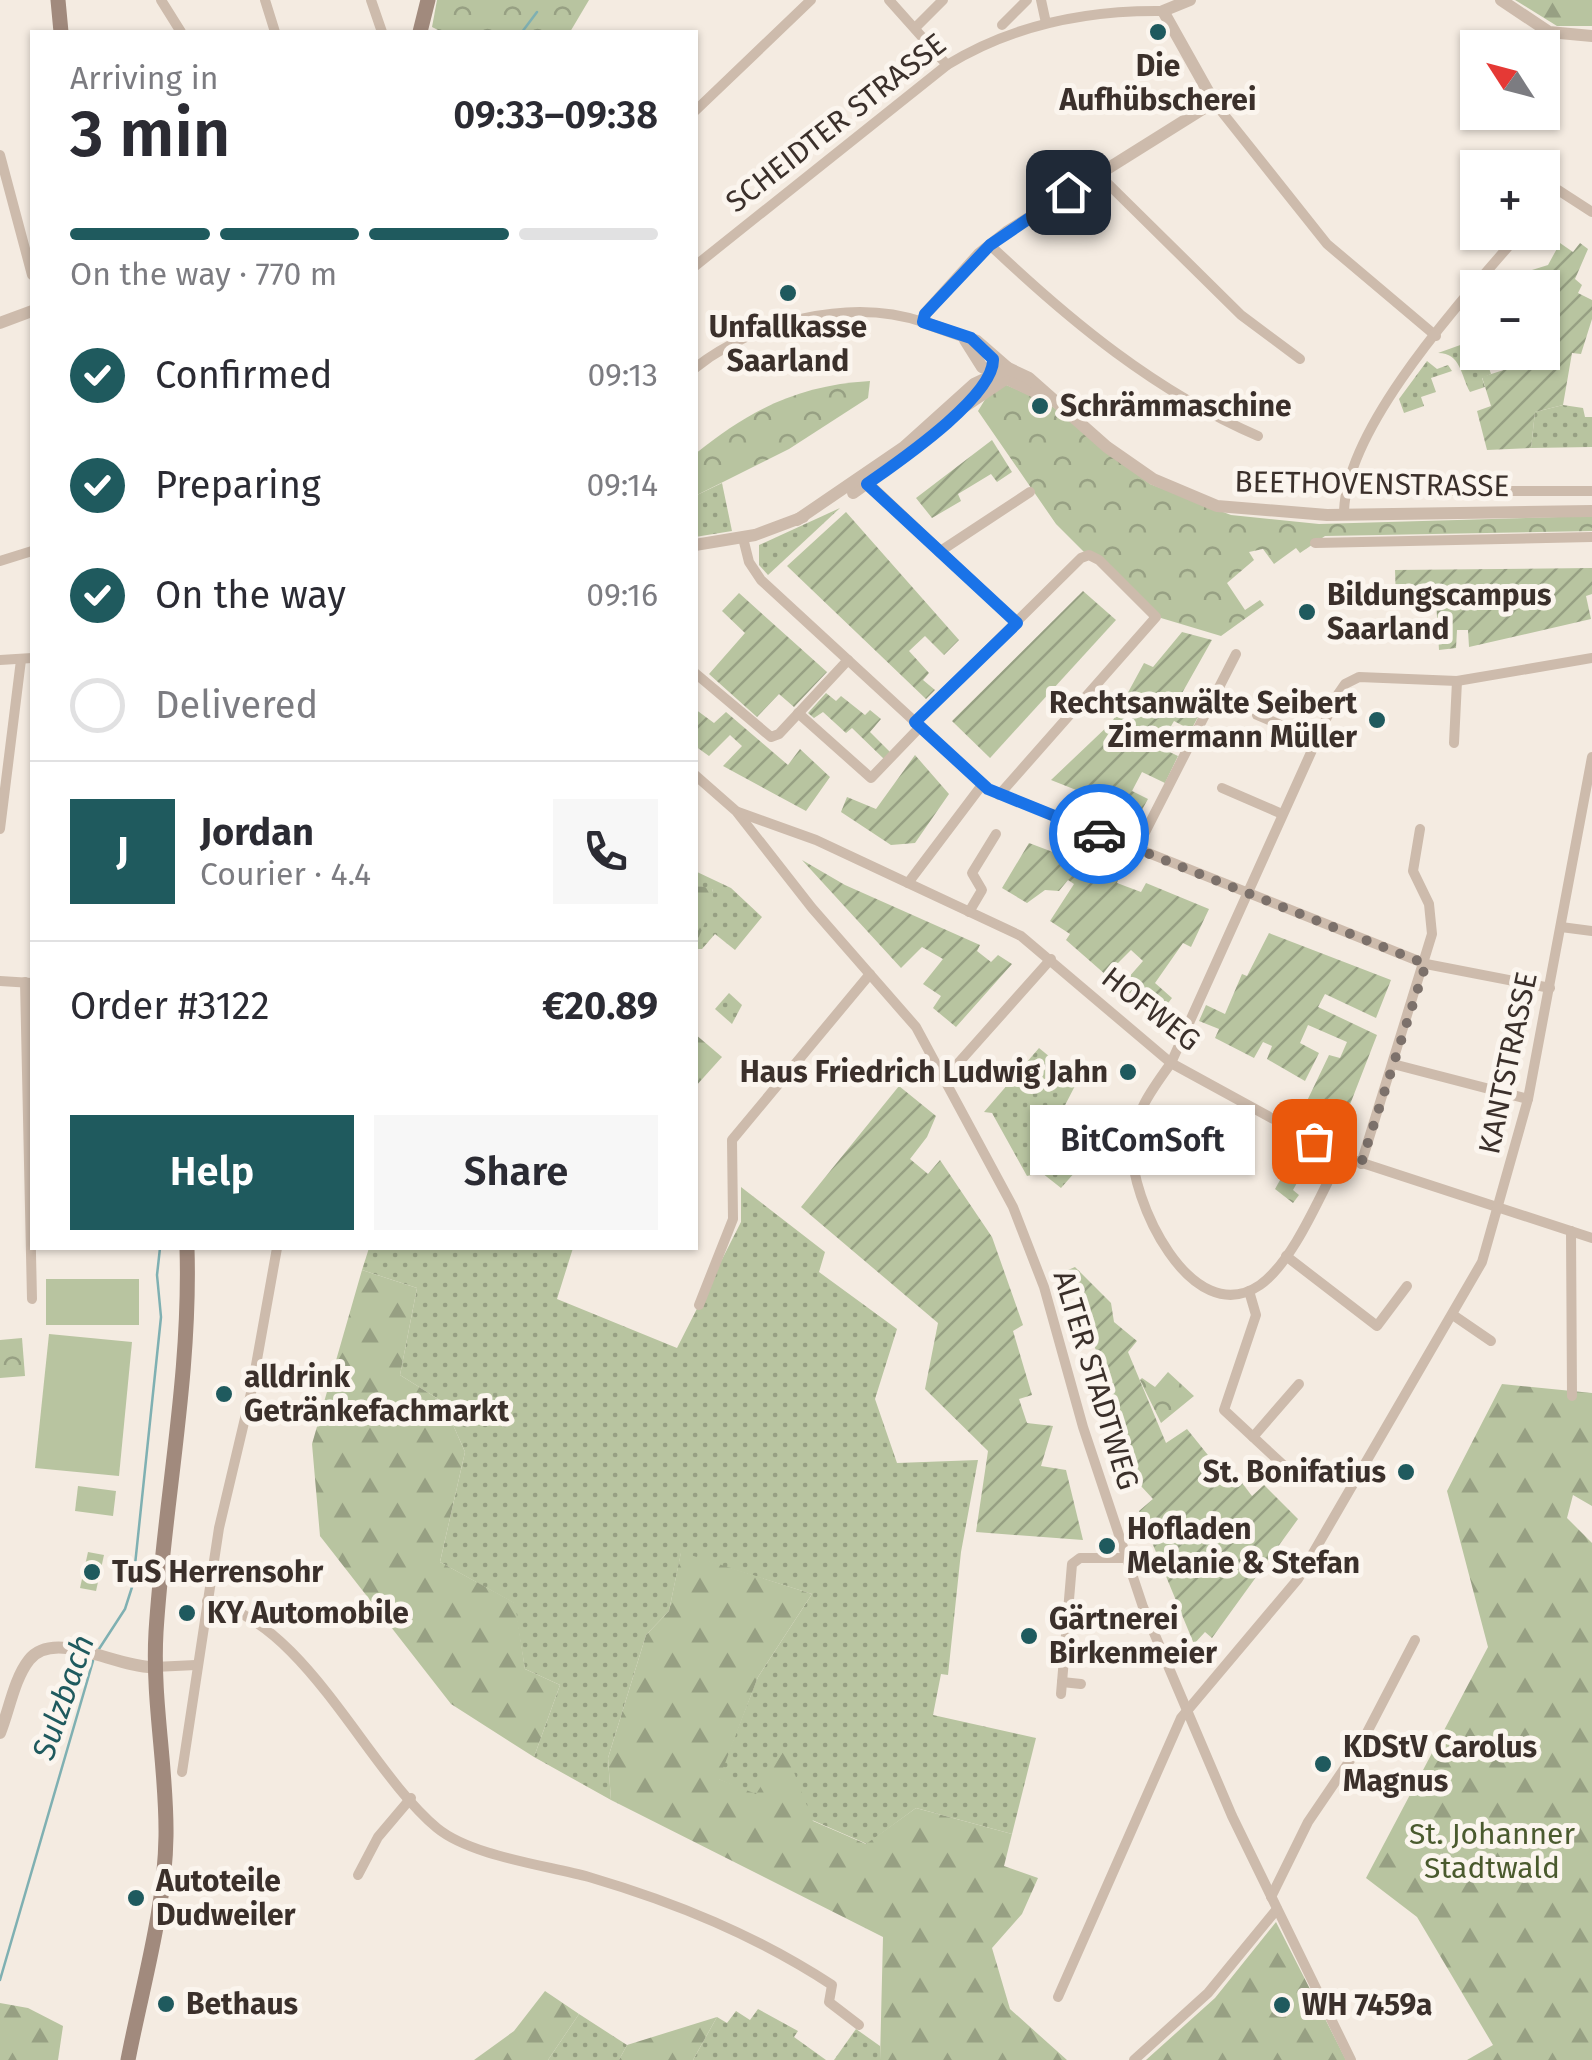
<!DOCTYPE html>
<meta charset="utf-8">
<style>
body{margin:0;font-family:"Fira Sans",sans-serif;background:#f7f7f7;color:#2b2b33;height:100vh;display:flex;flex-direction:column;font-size:38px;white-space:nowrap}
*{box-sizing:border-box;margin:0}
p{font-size:32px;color:#7c7c81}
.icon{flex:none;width:55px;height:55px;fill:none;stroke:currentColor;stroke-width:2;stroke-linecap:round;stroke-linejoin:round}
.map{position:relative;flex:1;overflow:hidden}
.drawer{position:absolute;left:30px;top:30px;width:668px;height:1220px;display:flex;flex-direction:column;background:#fff;border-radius:0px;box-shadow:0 2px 8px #0004}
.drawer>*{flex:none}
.needle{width:65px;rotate:306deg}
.buttons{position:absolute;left:1460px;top:30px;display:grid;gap:20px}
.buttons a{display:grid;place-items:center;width:100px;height:100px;border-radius:0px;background:#fff;box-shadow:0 2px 8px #0004;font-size:50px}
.pin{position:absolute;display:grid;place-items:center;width:85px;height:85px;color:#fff;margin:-42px;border-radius:20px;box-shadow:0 5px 15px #0006}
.courier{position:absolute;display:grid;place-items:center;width:100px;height:100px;margin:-50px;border:8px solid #1a73e8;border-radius:50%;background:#fff;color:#222;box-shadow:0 2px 12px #0007}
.bubble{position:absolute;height:70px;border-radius:0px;background:#fff;box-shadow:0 2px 8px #0004;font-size:32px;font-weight:600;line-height:70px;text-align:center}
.head em{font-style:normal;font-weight:600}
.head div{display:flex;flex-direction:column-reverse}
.head{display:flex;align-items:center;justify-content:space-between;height:170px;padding:0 40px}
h1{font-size:65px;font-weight:600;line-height:75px}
.bar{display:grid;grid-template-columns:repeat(4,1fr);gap:15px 10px;align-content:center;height:120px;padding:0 40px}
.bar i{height:12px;border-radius:8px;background:#e1e1e2}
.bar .current{background:#1f5a5e}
.bar p{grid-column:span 4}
.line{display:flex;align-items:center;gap:25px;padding:0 40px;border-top:2px solid #e1e1e2}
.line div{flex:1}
.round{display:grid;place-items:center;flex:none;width:105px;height:105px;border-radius:0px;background:#f7f7f7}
ol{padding:0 40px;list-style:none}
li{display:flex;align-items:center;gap:30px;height:110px}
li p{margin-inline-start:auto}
li .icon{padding:10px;border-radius:50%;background:#1f5a5e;color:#fff;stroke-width:4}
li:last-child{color:#7c7c81}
li i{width:55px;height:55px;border:5px solid #e1e1e2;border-radius:50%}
.action{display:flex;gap:20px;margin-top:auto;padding:20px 40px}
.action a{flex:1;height:115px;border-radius:0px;background:#1f5a5e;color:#fff;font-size:40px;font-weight:600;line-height:115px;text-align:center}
.action a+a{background:#f7f7f7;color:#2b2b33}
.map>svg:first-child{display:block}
.grass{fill:url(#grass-dots)}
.forest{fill:url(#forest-firs)}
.park{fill:url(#park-crowns)}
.garden{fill:url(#garden-furrows)}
.pitch{fill:#b8c4a0}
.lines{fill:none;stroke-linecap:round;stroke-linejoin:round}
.stream{stroke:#7fb0b2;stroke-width:2.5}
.minor{stroke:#cdbbac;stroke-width:10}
.tertiary{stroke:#cdbbac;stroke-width:12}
.secondary{stroke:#a18a7d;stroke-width:15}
.done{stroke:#7c716b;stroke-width:10;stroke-dasharray:0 18}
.route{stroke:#1a73e8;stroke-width:12}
.poi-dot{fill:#1f5a5e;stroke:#fbf5ee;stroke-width:4}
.labels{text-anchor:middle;stroke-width:10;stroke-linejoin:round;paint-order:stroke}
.poi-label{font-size:30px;font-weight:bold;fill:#3b302b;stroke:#fbf5ee;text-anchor:start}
.street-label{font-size:30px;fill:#3b302b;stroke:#fbf5ee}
.park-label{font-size:30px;fill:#4a5a2e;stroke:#fbf5ee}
.water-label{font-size:32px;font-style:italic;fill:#1f5a5e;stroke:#fbf5ee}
</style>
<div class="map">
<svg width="1592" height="2060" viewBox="0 0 1592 2060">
<defs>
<pattern id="grass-dots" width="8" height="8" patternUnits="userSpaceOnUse" patternTransform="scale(2.5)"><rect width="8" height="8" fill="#b8c4a0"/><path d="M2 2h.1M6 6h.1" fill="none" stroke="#97a083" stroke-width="1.8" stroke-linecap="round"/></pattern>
<pattern id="forest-firs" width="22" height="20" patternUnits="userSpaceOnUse" patternTransform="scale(2.5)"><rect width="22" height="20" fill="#b8c4a0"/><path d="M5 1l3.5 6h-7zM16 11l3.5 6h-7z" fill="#97a083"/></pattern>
<pattern id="park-crowns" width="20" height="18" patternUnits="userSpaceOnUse" patternTransform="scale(2.5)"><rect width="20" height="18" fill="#b8c4a0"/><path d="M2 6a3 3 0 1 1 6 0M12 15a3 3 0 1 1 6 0" fill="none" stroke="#97a083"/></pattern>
<pattern id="garden-furrows" width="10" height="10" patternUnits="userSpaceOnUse" patternTransform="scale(2.5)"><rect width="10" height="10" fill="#b8c4a0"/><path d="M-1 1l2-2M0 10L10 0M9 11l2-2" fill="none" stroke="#97a083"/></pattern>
</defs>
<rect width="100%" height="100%" fill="#f4ebe1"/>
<g class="grass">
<path d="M1477,339L1478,352L1484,353L1491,374L1482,378L1485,387L1470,392C1461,376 1461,353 1438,353Z"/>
<polygon points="1427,361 1437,369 1448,365 1452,371 1431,378 1436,392 1421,397 1424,406 1404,413 1399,399"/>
<polygon points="1563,405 1583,408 1585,417 1592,417 1592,447 1531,448 1535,412"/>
<polygon points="722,483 732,531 695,537 695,496"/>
<polygon points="840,508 768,575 759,565 759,545"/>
<polygon points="695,871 731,888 762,917 735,950 715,934 702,949 695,949 713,889 695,886"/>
<polygon points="729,993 742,1005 732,1024 715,1009"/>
<polygon points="1039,1048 1078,1080 1061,1113 1106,1137 1061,1188 1042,1173 1027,1176 992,1113 984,1112"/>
<polygon points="741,1187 825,1252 819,1272 897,1329 875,1399 897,1463 978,1460 961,1552 948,1675 941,1674 933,1715 1036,1738 1012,1834 916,1808 867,1844 718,1779 758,1677 812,1594 681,1553 669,1611 646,1635 608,1758 611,1800 534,1757 560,1685 525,1669 514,1603 440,1562 465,1452 443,1402 400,1375 417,1288 362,1270 369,1248 573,1248 557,1299 677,1348 741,1222"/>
<polygon points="758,2009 798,2031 794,2037 826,2060 693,2060 717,2017 727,2023 736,2011 750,2020"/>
<polygon points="579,2014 627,2045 619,2060 548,2060"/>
<polygon points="856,2029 880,2046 880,2060 834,2060"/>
</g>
<g class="forest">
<polygon points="1515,0 1592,0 1592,26 1557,26"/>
<polygon points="695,886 713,888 709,913 695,946"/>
<polygon points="695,1034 722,1057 695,1087"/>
<polygon points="362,1270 417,1288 400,1375 443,1402 465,1452 440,1562 515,1603 525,1669 560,1685 534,1757 451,1704 320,1536 312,1444"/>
<polygon points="1502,1384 1592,1393 1592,1506 1573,1495 1567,1518 1592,1543 1592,2060 1467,2060 1493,2045 1417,1917 1366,1878 1488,1647 1447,1491"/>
<polygon points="681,1552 812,1594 758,1677 719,1779 756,1794 785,1749 813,1821 866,1844 916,1808 1012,1834 1004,1866 1038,1878 1022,1914 992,1948 1010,2009 1067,2060 880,2060 883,1937 611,1800 608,1758 646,1635 669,1611"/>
<polygon points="1276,1922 1346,2060 1146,2060 1215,1998"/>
<polygon points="545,1991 579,2014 548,2060 474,2060 514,2031"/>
<polygon points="0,2003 28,2008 63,2026 58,2060 0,2060"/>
<polygon points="717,2017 693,2060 619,2060 627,2045"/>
</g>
<g class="park">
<polygon points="437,0 589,0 570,32 442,32 432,27"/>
<path d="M870,381L868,398L789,449L695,496V454C749,410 799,385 870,381Z"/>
<polygon points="1004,384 1048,403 1150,484 1231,515 1319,524 1592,516 1592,531 1325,536 1300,553 1296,548 1274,564 1263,549 1249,552 1254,560 1227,583 1245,610 1260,600 1264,605 1221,636 1161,618 1100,556 1084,552 1056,524 978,411 989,393"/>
<polygon points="1288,1166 1302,1174 1293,1190 1299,1195 1293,1203 1275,1189"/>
<polygon points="22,1338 25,1376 0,1378 0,1340"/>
<polygon points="1168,1372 1194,1396 1161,1423 1140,1380 1142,1378 1155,1387"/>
</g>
<g class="garden">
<polygon points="1560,243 1573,252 1580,243 1588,249 1575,279 1582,285 1578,293 1592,300 1592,319 1581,354 1572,353 1563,405 1535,412 1531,448 1487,450 1477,411 1491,406 1482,377 1531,361 1529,353 1542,352 1542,288 1535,287 1532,280 1522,283 1519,274 1548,265"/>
<polygon points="992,440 1012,472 997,482 991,474 958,494 961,501 932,518 916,498"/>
<polygon points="846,512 959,640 944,655 925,636 909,651 929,673 923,680 935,690 926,699 787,566"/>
<polygon points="1592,568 1592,594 1586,596 1591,619 1469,647 1468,630 1457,630 1456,648 1439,650 1436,600 1396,600 1395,570"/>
<polygon points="1083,591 1116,620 990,758 952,721"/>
<polygon points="739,593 827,672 794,707 779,694 757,717 709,674 745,633 722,611"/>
<polygon points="1182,632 1212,640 1177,702 1200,713 1191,730 1174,721 1159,747 1178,756 1165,783 1142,772 1132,791 1148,799 1139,815 1051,780 1112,722 1144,663 1153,667"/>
<polygon points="826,693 836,701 841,696 865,715 870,710 881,719 870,732 891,753 884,759 852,728 846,733 823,712 814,718 808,713"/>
<polygon points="695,709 714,723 726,712 788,765 800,749 830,777 806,811 723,766 742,746 730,735 709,756 695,746"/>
<polygon points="915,755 949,794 915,843 891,845 841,812 847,797 876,809"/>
<polygon points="1029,843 1119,877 1117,883 1141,892 1146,883 1209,909 1191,947 1183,943 1155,983 1172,998 1158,1016 1121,986 1143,961 1131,950 1106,975 1066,940 1070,934 1050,921 1074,884 1068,880 1059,891 1045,890 1027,903 1002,888"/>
<polygon points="802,860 845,885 980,945 977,951 991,962 998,955 1012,964 956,1027 933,1008 941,996 923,984 943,959 922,947 901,968"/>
<polygon points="1269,933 1391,980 1376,1018 1325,994 1318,1007 1377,1035 1344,1120 1307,1101 1329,1055 1340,1058 1347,1042 1308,1025 1300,1043 1319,1053 1305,1081 1267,1059 1272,1046 1263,1042 1254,1058 1215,1038 1219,1029 1199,1021 1206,1005 1225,1014 1242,974 1247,976"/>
<polygon points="899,1086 936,1116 927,1137 910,1159 928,1174 940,1160 992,1237 1023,1325 1013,1331 1032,1395 1019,1399 1027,1423 1053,1426 1041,1466 1066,1470 1083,1540 976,1532 988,1451 925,1389 938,1323 801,1207"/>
<polygon points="1075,1267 1111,1303 1114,1322 1137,1341 1128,1352 1166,1443 1187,1429 1228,1480 1236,1475 1252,1496 1264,1485 1298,1519 1212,1638 1205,1632 1194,1644 1139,1511 1153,1499 1128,1472 1135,1463 1068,1270"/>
</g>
<g class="pitch">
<rect x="46" y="1279" width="93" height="46"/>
<polygon points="49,1334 132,1342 119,1476 35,1468"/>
<polygon points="78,1486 116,1491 113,1516 75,1511"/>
<polygon points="88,1552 104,1555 96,1591 80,1588"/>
</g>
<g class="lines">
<g class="stream">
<polyline points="522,32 537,12"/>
<polyline points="99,1649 125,1609 133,1584 161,1317 157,1275 160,1248"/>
<polyline points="0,1980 93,1661"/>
</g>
<g class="minor">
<polyline points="161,0 181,32"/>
<polyline points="265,0 275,32"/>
<polyline points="371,0 382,32"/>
<polyline points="889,0 947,65"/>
<polyline points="1041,0 1046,23"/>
<polyline points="1002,25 1027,0"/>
<polyline points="915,28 943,0"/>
<polyline points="1214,102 1327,244 1436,336"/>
<polyline points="695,111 811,0"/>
<polyline points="0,155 32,275"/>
<polyline points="1097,173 1241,315 1300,359"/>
<polyline points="1542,208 1558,190 1592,212"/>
<path d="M990,245C1070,321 1156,392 1258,436"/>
<path d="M695,266L947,65C1012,25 1087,10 1163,11"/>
<path d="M695,368C753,322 850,297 923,322"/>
<polyline points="865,480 1017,623"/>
<polyline points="1450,491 1592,491"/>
<path d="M1344,514C1344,427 1465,297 1521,232"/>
<polyline points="743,538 749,562 761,580 988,789 1426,964 1550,988"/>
<polyline points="1315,543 1592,537"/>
<polyline points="939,552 1030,492"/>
<polyline points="0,561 32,551"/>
<polyline points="0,660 32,658"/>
<polyline points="695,673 771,737 779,734 848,660"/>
<polyline points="1215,695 1235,704"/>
<polyline points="798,713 871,778 920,727"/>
<polyline points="1257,715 1316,740"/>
<polyline points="915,722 1081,558 1089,555 1099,560 1156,617 999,795"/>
<polyline points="1454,743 1457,681"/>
<polyline points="695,775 736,811 812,908 916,1027 1013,1207 1044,1287 1083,1427 1143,1607 1232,1816 1351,2060"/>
<polyline points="1222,788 1282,814"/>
<polyline points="738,812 816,840 1021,936 1171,1063 1341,1156 1592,1238"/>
<polyline points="0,829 21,660"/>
<polyline points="1137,848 1236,654"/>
<polyline points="908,883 982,785"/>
<polyline points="969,912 982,890 972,873 996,834"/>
<polyline points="1561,927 1592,931"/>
<polyline points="0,981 32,983"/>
<polyline points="25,982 32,1299"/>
<polyline points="1393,1064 1528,1099"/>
<polyline points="945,1078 1051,959"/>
<path d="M1341,1156C1321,1193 1294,1261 1260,1285C1191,1332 1129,1198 1132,1145C1134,1113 1153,1088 1171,1063L1336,697L1345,684L1359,677L1457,681L1592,658"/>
<polyline points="1361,1164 1432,934 1429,904 1413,871 1420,829"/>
<polyline points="1571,1231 1572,1396"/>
<polyline points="1286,1256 1377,1326 1407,1286"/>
<polyline points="1249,1291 1256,1315 1224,1410 1294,1475"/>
<polyline points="699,1305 733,1219 732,1140 870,974"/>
<polyline points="1453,1315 1491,1341"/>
<polyline points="1253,1437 1299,1384"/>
<path d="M207,1601C305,1620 366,1769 437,1828C471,1856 545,1865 589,1877C677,1903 755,1935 832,1985L829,2002L859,2025"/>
<polyline points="154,1667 196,1665"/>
<polyline points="1062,1682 1081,1684"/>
<polyline points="1061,1694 1072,1564 1080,1558 1124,1558"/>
<polyline points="182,1772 219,1528 251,1393 277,1248"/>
<polyline points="358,1875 378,1837 411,1798"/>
<polyline points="1271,1897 1308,1822 1361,1744 1415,1640"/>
<polyline points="1058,1997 1181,1718 1298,1579 1482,1262 1528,1099 1592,757"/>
<polyline points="1134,2060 1208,1993 1277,1909"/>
</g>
<g class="tertiary">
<polyline points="1501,0 1549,32 1592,36"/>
<polyline points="0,323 32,311"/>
<polyline points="965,340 982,367 1037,393"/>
<polyline points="1008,368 977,341 923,322 925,314 979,254 1008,231 1214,102 1163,11 1190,0"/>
<polyline points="955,413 1004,380"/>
<polyline points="853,493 906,455"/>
<polyline points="797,520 904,447 974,384 1008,368 1029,378 1107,447 1153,479 1217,506 1327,515 1592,511"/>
<polyline points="695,545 755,535 803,517"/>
<path d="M0,1733C9,1711 14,1679 29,1660C54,1628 117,1668 154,1667"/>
</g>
<g class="secondary">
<polyline points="58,0 61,32"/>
<polyline points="420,32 428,0"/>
<path d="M128,2060C142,1987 165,1911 166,1836C167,1768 152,1701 156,1632C164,1503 191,1378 187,1248"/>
</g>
</g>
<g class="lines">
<polyline class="done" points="1099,834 1426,964 1361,1164 1314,1141"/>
<path class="route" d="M1068,192L990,245L925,314L923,322L971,338L993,359C995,396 898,462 867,484L1017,623L915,722L988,789L1099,834"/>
</g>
<g class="poi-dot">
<circle cx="1158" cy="32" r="10"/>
<circle cx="788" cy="293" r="10"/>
<circle cx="1040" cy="406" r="10"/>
<circle cx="1307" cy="612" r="10"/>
<circle cx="1377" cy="720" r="10"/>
<circle cx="1128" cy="1072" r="10"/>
<circle cx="224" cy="1394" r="10"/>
<circle cx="1406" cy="1472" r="10"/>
<circle cx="1107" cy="1546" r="10"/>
<circle cx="92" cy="1572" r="10"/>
<circle cx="187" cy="1613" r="10"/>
<circle cx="1029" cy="1636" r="10"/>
<circle cx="1323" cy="1764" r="10"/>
<circle cx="136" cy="1898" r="10"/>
<circle cx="166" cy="2004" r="10"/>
<circle cx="1282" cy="2005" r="10"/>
</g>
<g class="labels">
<g class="poi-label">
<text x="1158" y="76" text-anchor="middle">Die<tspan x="1158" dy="34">Aufhübscherei</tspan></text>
<text x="788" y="337" text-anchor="middle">Unfallkasse<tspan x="788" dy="34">Saarland</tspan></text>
<text x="1060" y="416">Schrämmaschine</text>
<text x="1327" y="605">Bildungscampus<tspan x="1327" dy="34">Saarland</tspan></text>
<text x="1357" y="713" text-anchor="end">Rechtsanwälte Seibert<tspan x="1357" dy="34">Zimermann Müller</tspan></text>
<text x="1108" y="1082" text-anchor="end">Haus Friedrich Ludwig Jahn</text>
<text x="244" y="1387">alldrink<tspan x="244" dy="34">Getränkefachmarkt</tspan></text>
<text x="1386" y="1482" text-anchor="end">St. Bonifatius</text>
<text x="1127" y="1539">Hofladen<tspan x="1127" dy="34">Melanie &amp; Stefan</tspan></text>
<text x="112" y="1582">TuS Herrensohr</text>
<text x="207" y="1623">KY Automobile</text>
<text x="1049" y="1629">Gärtnerei<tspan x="1049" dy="34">Birkenmeier</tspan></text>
<text x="1343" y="1757">KDStV Carolus<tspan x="1343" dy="34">Magnus</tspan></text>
<text x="156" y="1891">Autoteile<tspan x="156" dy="34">Dudweiler</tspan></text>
<text x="186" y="2014">Bethaus</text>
<text x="1302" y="2015">WH 7459a</text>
</g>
<g class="street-label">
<text transform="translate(836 123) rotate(-38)" y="10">SCHEIDTER STRASSE</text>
<text transform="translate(1372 484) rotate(1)" y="10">BEETHOVENSTRASSE</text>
<text transform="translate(1151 1009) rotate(38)" y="10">HOFWEG</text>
<text transform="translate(1508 1063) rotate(-78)" y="10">KANTSTRASSE</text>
<text transform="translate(1096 1380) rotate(73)" y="10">ALTER STADTWEG</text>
</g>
<g class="park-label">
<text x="1492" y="1844">St. Johanner<tspan x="1492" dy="34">Stadtwald</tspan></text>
</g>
<g class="water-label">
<text transform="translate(63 1697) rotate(-71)" y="11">Sulzbach</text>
</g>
</g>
</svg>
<div class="buttons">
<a><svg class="needle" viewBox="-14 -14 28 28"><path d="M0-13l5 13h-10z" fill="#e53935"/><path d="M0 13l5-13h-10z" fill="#7c7c81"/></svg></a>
<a>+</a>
<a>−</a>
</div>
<div class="pin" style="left:1314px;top:1141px;background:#ea580c"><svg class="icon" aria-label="bag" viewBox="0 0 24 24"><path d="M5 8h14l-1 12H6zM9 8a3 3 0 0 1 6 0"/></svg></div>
<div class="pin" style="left:1068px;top:192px;background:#1f2937"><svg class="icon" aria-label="home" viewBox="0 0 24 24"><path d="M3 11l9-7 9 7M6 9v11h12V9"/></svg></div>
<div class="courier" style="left:1099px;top:834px"><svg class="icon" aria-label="car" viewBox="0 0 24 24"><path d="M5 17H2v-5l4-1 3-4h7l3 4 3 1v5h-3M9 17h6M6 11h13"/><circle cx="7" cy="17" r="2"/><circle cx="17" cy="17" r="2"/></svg></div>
<div class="bubble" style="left:1030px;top:1105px;width:225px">BitComSoft</div>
<section class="drawer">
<div class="head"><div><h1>3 min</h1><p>Arriving in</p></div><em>09:33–09:38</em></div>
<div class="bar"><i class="current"></i><i class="current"></i><i class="current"></i><i></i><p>On the way · 770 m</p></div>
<ol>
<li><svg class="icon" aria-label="check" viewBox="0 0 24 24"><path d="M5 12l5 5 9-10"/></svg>Confirmed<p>09:13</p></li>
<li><svg class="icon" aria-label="check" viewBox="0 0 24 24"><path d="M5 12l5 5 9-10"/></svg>Preparing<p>09:14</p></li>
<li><svg class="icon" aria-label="check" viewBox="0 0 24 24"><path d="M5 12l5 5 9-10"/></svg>On the way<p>09:16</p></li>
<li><i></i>Delivered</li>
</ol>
<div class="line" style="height:180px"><b class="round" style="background:#1f5a5e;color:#fff">J</b><div><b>Jordan</b><p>Courier · 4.4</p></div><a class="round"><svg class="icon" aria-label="phone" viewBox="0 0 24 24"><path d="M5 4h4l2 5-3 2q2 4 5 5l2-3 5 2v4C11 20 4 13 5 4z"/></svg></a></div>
<div class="line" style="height:130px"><div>Order #3122</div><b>€20.89</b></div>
<div class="action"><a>Help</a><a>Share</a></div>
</section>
</div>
